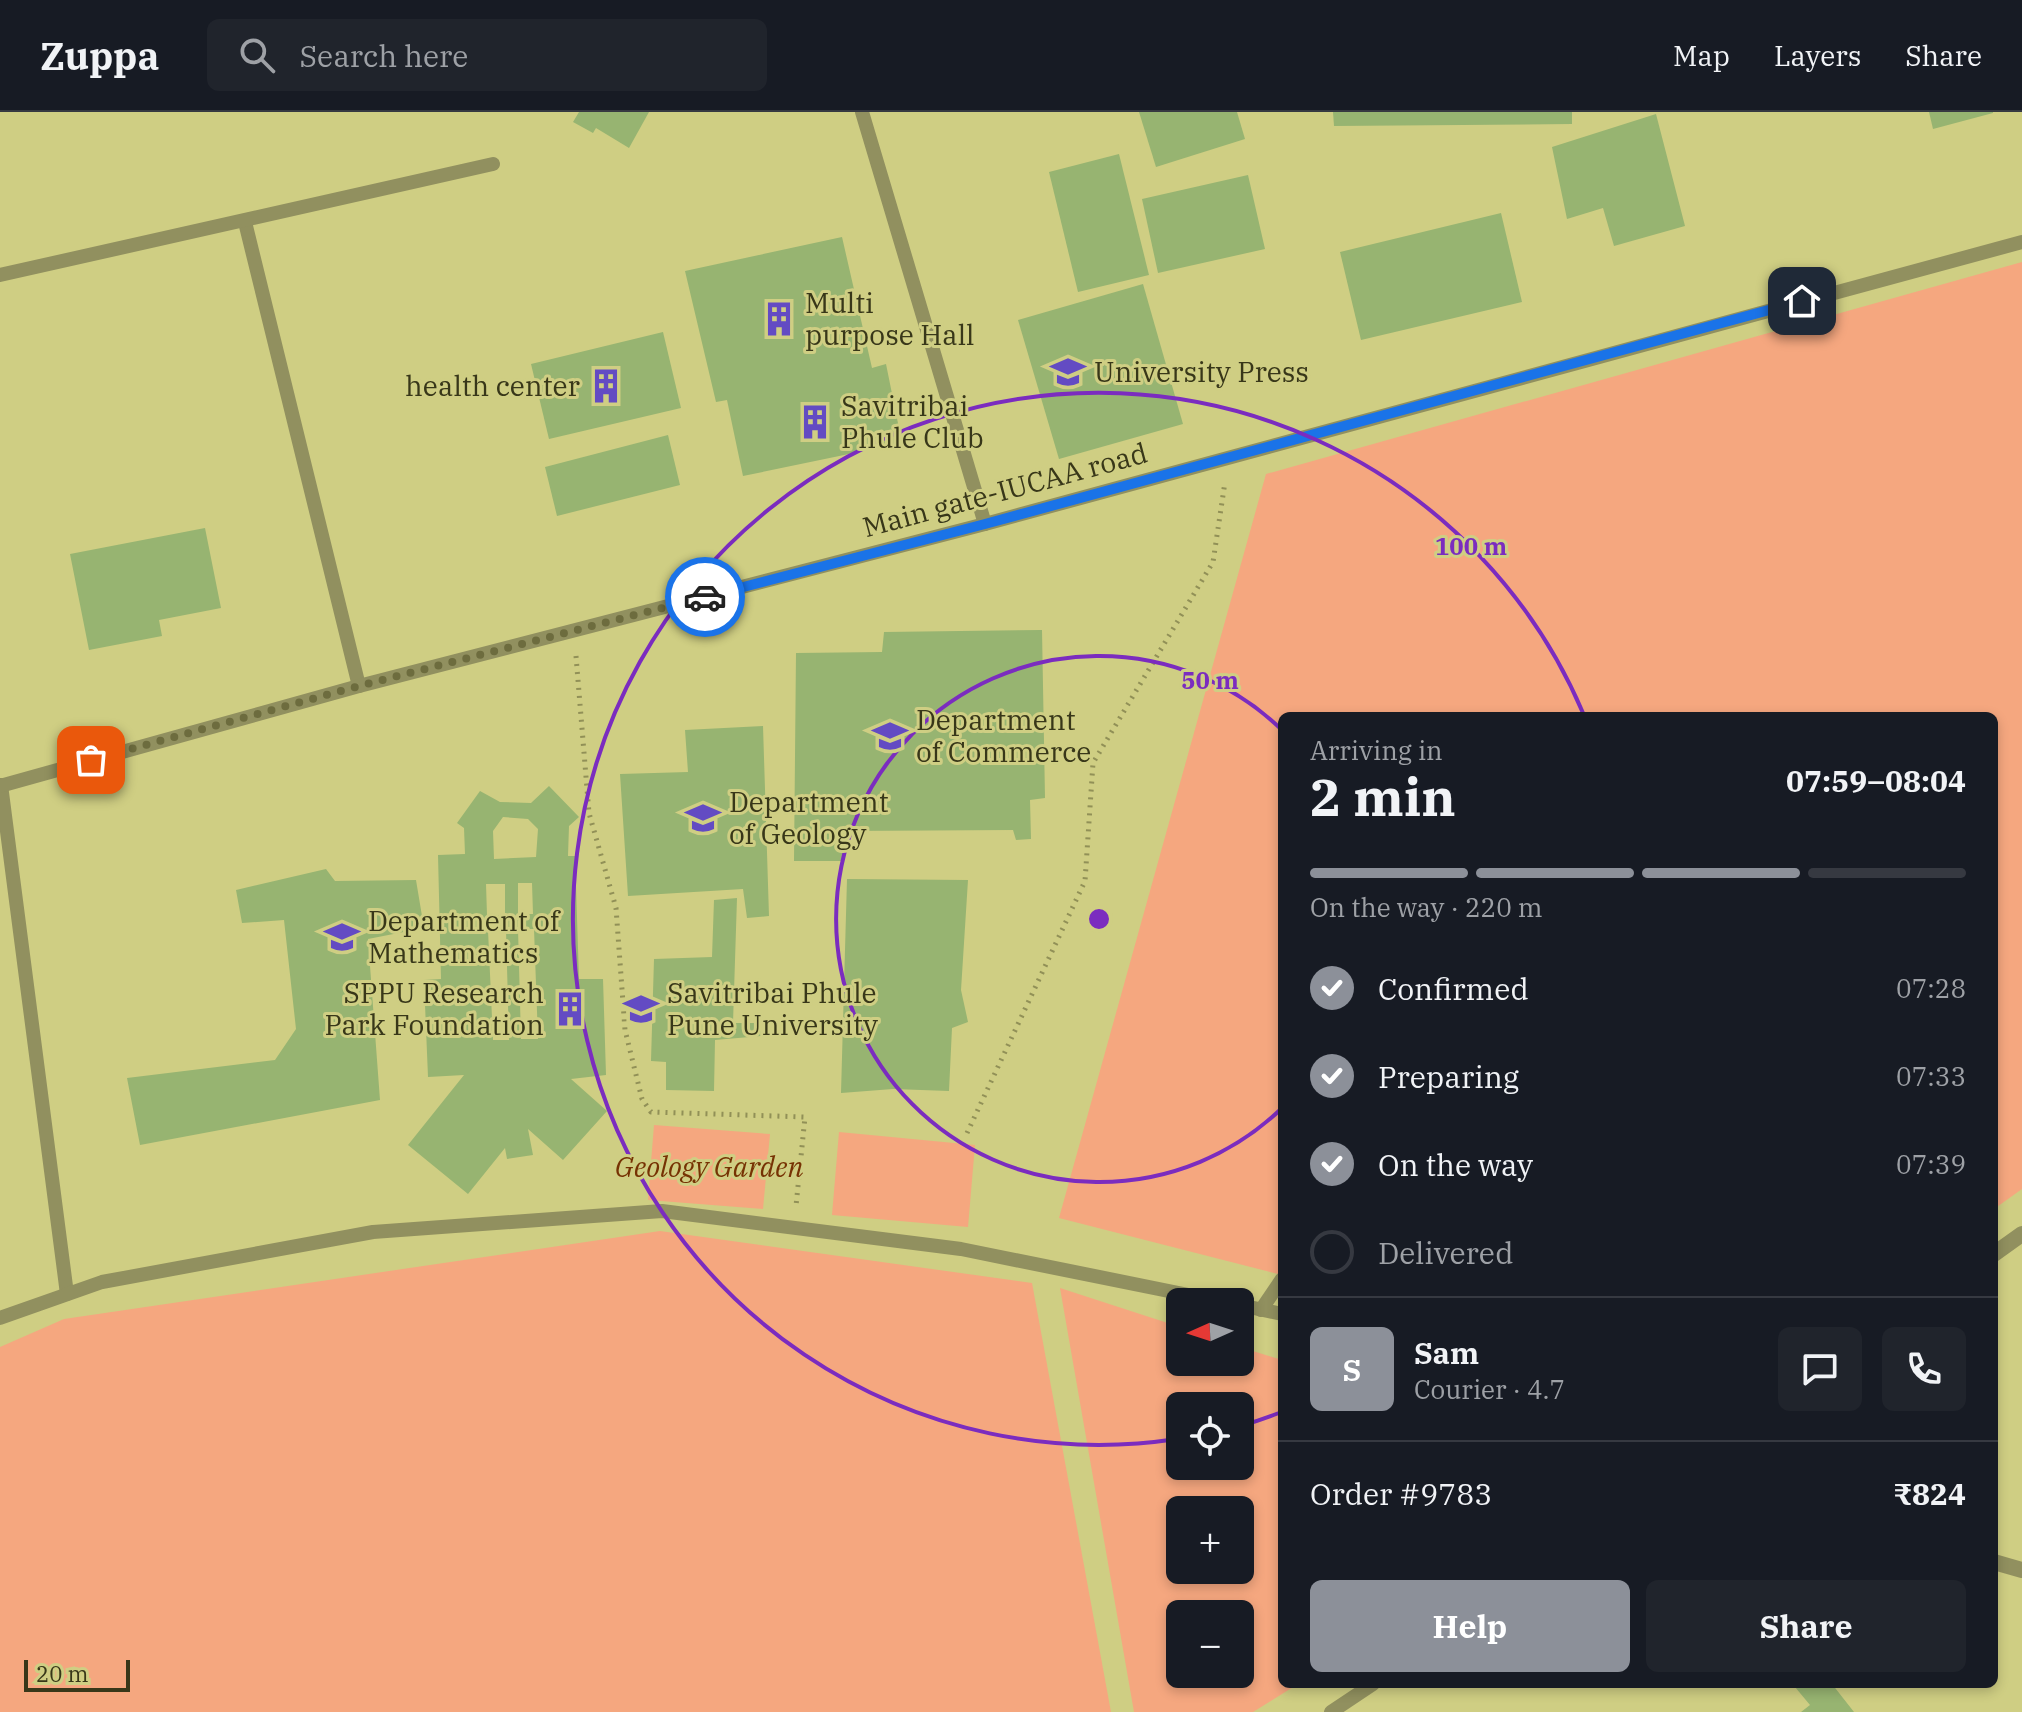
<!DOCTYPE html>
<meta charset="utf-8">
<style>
body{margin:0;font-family:"IBM Plex Serif",serif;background:#20242c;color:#f1f3f6;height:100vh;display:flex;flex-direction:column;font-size:30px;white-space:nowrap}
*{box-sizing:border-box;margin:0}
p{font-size:26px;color:#9ea1a6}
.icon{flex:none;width:44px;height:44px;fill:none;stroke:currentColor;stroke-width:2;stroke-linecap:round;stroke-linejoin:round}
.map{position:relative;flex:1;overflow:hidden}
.side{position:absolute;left:1278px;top:600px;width:720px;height:976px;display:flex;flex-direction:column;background:#171b24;border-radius:12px;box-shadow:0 4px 12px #0003}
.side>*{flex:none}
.needle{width:52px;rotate:267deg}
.buttons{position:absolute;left:1166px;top:1176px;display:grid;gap:16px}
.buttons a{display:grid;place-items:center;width:88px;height:88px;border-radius:12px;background:#171b24;box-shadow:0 4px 12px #0003;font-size:40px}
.scale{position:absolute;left:24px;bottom:20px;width:106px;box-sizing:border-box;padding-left:8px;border:4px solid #383719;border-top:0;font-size:22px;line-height:28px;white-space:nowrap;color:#383719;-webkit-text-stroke:6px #cfce83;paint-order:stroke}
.pin{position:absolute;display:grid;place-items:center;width:68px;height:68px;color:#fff;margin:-34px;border-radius:16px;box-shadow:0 4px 12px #0006}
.courier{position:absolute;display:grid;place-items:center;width:80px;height:80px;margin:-40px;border:6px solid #1a73e8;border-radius:50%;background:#fff;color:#222;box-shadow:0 2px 10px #0007}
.overview em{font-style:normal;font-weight:800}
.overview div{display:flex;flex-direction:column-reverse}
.overview{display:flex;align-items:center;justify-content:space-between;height:136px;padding:0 32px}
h1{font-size:52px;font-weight:800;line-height:60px}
.bar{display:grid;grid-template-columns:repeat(4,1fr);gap:12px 8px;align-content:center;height:96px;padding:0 32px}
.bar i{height:10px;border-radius:6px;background:#363941}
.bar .selected{background:#8c9099}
.bar p{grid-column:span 4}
.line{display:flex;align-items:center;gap:20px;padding:0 32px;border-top:2px solid #363941}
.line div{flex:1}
.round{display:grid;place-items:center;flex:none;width:84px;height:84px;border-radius:12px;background:#20242c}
ol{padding:0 32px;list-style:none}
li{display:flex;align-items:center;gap:24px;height:88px}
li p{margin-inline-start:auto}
li .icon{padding:8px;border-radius:50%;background:#8c9099;color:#fff;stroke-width:4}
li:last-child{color:#9ea1a6}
li i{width:44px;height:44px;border:4px solid #363941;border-radius:50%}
.primary-button{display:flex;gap:16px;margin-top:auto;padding:16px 32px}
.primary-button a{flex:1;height:92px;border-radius:12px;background:#8c9099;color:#fff;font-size:32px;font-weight:800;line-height:92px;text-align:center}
.primary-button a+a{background:#20242c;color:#f1f3f6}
header{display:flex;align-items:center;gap:48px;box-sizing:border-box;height:112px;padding:0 40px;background:#171b24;border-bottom:2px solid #363941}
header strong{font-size:38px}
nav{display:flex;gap:44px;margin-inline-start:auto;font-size:28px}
.search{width:560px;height:72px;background:#20242c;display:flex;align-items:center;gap:20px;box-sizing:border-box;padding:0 28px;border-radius:12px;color:#9ea1a6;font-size:30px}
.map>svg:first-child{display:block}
.green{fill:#f5a77f;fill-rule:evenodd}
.building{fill:#97b471;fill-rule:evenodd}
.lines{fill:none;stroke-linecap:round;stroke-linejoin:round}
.path{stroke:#919057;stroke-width:5;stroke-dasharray:2 6;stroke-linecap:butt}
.lane{stroke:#91905f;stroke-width:14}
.street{stroke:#91905f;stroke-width:16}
.done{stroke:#6d6c3e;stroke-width:8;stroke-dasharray:0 14.4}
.route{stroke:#1a73e8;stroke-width:10}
.ring{fill:none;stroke:#7b2cbf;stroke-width:4}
.labels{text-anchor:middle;stroke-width:6;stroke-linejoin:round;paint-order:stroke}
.poi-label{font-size:28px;fill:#383719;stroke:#cfce83;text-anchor:start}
.street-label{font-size:28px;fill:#383719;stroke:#cfce83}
.park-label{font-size:28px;font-style:italic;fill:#763203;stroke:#cfce83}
.centre{fill:#7b2cbf;stroke:#cfce83;stroke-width:4}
.ring-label{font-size:24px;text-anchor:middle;font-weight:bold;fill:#7b2cbf;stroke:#cfce83;stroke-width:6;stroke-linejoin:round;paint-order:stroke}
</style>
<header>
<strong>Zuppa</strong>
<div class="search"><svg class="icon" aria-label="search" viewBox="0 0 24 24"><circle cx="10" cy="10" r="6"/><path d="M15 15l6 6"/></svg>Search here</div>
<nav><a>Map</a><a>Layers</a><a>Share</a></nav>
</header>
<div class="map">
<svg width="2022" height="1600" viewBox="0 0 2022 1600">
<rect width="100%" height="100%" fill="#cfce83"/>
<g class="green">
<polygon points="2022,150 2022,1077 1994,1097 1994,604 1282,604 1282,1163 1059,1106 1266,362"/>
<polygon points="654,1013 770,1022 763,1097 648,1088"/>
<polygon points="839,1020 975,1033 968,1115 832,1103"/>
<polygon points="660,1119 1032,1171 1111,1600 0,1600 0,1235 64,1207"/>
<path d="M1060,1176L1180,1215V1250H1240V1235L1282,1248V1572H1298L1253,1600H1134ZM1180,1294H1240V1354H1180ZM1240,1398V1458H1180V1398ZM1240,1502V1562H1180V1502Z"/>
</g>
<g class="building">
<polygon points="579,0 649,0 629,36 596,16 593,21 573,10"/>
<polygon points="1139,0 1237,0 1245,27 1156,55"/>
<polygon points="1333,0 1572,0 1572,12 1334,14"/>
<polygon points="1929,0 1993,0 1993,1 1933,17"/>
<polygon points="1656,2 1685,114 1614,134 1603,96 1567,107 1552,35"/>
<polygon points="1119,42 1149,163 1078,180 1049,60"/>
<polygon points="1248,63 1265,137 1158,161 1142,87"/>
<polygon points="1501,101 1522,190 1361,228 1340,140"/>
<polygon points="842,125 872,256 886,252 902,331 743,364 727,288 716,290 685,159"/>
<polygon points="1143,172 1183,312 1059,347 1018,208"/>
<polygon points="663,220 681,296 549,327 531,252"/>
<polygon points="668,323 680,373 557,404 545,355"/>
<polygon points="205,416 221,496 159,508 162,524 89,538 70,442"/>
<polygon points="1042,518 1045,686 1030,688 1031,727 1016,728 1013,718 844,719 844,749 794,749 796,541 882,540 884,520"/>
<polygon points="763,614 769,804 747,806 743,777 628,784 620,662 688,660 685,618"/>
<path d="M549,674L579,705L569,714L568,744H575L579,867H603L606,963L571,967L607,999L563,1048L528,1017L533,1043L507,1047L505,1036L468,1082L408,1033L464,963L428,965L424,868L441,867L438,743L465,742L464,716L457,711L480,679L500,690L531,691ZM503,705L528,707L538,717L536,745L494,747L493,719ZM518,771H532L533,802H518ZM486,772H505V803H487ZM518,817H534L538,927H521ZM488,818H506L509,928H493Z"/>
<polygon points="326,757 335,769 416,768 424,816 368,827 380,988 140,1033 127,966 275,948 296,917 284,808 242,811 236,778"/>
<polygon points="847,767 968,768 961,878 968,910 952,916 949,979 893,977 841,981"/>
<polygon points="737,786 733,911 760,911 761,924 715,928 714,979 666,978 666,950 651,949 654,847 712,845 714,788"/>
<polygon points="1798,1572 1832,1572 1854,1600 1801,1600 1810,1593 1795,1575"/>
</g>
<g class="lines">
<g class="path">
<polyline points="576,544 589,701 616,796 625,918 642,987 651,1000 805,1005 796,1094"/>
<polyline points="967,1021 1085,769 1093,651 1213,450 1225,370"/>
</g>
<g class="lane">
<polyline points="862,0 985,412"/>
<polyline points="245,110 359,574"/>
<polyline points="0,163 493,52"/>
<polyline points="1,673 67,1182"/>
<polyline points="0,674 359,574 985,412 2022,130"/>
<polyline points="1240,1193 1282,1202"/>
<polyline points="1261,1198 1282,1167"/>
<polyline points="0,1206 102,1170 373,1120 662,1099 961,1137 1223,1190"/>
<polyline points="1331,1600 1373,1572"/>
</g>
<g class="street">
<polyline points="1994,1142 2022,1122"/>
<polyline points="1994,1450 2022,1458"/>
</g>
</g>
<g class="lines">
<polyline class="done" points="91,648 359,574 705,485"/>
<polyline class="route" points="705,485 985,412 1802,189"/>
</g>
<g class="ring">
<path d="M1282 996A263 263 0 1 1 1282 618"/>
<path d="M1279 1301A526 526 0 0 1 1244 1313M1177 1327A526 526 0 1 1 1583 601"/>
</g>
<defs>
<g id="building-bare" transform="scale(2.76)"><path d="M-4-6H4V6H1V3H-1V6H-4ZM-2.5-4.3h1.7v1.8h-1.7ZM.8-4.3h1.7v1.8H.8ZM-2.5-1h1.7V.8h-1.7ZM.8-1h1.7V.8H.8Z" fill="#634bc3" stroke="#cfce83" stroke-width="2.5" paint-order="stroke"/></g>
<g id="university-bare" transform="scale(2.76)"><path d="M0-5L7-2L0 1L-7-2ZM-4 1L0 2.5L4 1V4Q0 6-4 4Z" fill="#634bc3" stroke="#cfce83" stroke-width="2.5" paint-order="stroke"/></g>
</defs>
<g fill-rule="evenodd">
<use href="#building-bare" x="779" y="207"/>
<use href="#university-bare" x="1068" y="260"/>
<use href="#building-bare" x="606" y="274"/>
<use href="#building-bare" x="815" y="310"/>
<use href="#university-bare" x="890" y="624"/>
<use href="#university-bare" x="703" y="706"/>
<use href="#university-bare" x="342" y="825"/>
<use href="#building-bare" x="570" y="897"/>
<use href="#university-bare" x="641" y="897"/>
</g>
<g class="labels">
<g class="poi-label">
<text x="805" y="201">Multi<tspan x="805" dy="32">purpose Hall</tspan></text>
<text x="1094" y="270">University Press</text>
<text x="580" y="284" text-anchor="end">health center</text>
<text x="841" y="304">Savitribai<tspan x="841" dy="32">Phule Club</tspan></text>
<text x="916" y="618">Department<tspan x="916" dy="32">of Commerce</tspan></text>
<text x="729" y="700">Department<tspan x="729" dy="32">of Geology</tspan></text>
<text x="368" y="819">Department of<tspan x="368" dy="32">Mathematics</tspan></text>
<text x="544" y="891" text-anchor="end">SPPU Research<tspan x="544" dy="32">Park Foundation</tspan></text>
<text x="667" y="891">Savitribai Phule<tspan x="667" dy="32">Pune University</tspan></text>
</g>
<g class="street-label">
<text transform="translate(1005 378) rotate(-15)" y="10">Main gate-IUCAA road</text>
</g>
<g class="park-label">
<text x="709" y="1065">Geology Garden</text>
</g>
</g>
<circle cx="1099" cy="807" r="12" class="centre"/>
<g class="ring-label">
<text x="1471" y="443">100 m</text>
<text x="1210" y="577">50 m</text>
</g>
</svg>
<div class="buttons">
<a><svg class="needle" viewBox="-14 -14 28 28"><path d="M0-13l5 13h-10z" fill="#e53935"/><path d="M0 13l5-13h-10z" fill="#9ea1a6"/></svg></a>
<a><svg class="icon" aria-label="locate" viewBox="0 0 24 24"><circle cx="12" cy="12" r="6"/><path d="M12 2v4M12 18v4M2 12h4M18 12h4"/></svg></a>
<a>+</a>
<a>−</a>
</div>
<div class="scale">20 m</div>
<div class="pin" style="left:91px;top:648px;background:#ea580c"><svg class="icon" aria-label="bag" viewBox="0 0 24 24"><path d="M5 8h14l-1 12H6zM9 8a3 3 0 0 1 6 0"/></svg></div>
<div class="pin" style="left:1802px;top:189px;background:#1f2937"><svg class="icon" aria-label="home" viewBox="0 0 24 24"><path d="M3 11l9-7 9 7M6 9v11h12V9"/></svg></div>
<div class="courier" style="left:705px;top:485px"><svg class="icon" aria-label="car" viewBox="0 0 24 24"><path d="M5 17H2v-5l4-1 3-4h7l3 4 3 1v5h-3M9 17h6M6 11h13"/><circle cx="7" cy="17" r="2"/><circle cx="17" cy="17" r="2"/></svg></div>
<section class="side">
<div class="overview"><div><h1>2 min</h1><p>Arriving in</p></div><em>07:59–08:04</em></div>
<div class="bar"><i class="selected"></i><i class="selected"></i><i class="selected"></i><i></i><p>On the way · 220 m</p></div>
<ol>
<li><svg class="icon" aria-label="check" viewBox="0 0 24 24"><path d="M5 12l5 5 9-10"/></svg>Confirmed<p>07:28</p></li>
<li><svg class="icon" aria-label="check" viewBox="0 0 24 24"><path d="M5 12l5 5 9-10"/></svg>Preparing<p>07:33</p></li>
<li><svg class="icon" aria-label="check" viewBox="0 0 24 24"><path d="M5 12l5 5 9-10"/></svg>On the way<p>07:39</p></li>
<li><i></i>Delivered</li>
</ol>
<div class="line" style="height:144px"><b class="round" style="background:#8c9099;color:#fff">S</b><div><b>Sam</b><p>Courier · 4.7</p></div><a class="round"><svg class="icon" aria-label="chat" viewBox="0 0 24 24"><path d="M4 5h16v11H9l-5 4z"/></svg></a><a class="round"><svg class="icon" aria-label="phone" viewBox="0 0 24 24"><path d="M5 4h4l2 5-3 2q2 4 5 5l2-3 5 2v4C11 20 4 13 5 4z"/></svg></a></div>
<div class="line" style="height:104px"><div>Order #9783</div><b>₹824</b></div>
<div class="primary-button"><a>Help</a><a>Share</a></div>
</section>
</div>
